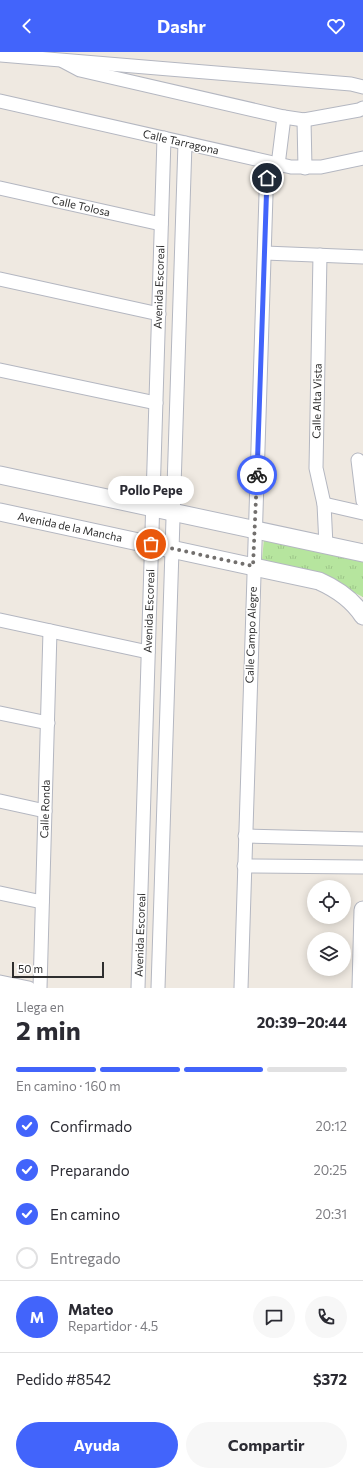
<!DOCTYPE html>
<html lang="es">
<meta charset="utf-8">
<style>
body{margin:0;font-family:Commissioner,sans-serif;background:#f7f7f7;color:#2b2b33;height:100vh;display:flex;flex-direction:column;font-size:15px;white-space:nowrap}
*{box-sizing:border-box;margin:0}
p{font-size:13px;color:#7c7c81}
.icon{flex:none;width:22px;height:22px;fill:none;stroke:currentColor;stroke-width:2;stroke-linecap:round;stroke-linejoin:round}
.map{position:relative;height:936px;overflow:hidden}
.sheet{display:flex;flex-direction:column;background:#fff;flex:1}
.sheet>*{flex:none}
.buttons{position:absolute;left:307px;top:828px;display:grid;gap:8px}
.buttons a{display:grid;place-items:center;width:44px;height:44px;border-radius:50%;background:#fff;box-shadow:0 2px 10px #0003;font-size:20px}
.scale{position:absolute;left:12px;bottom:10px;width:92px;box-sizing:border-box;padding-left:4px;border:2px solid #2e2e2e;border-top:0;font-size:11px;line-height:14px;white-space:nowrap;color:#2e2e2e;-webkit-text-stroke:3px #fff;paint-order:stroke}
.pin{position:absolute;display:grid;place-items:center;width:34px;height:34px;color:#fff;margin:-17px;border:2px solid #fff;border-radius:50%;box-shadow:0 1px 4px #0007}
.courier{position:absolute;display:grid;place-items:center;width:40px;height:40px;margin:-20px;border:3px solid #4264fb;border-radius:50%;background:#fff;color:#222;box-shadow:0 1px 5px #0007}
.bubble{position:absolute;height:28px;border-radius:14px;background:#fff;box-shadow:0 2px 10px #0003;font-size:13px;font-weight:700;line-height:28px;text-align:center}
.summary em{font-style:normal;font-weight:700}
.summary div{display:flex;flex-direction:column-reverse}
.summary{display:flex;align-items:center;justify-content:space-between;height:68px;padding:0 16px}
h1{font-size:26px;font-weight:700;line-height:30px}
.bar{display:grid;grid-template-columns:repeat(4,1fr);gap:6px 4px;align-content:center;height:48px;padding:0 16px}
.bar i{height:5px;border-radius:3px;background:#e1e1e2}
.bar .on{background:#4264fb}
.bar p{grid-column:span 4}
.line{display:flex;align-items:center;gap:10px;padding:0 16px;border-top:1px solid #e1e1e2}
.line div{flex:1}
.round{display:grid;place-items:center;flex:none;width:42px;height:42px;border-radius:21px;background:#f7f7f7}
ol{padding:0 16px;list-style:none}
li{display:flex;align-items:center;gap:12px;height:44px}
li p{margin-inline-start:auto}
li .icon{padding:4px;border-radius:50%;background:#4264fb;color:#fff;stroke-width:4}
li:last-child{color:#7c7c81}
li i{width:22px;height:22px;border:2px solid #e1e1e2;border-radius:50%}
.cta{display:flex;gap:8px;margin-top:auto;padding:8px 16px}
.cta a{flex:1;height:46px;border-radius:24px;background:#4264fb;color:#fff;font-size:16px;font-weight:700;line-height:46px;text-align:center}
.cta a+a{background:#f7f7f7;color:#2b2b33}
header{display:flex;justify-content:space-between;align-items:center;height:52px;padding:0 16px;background:#4264fb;color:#fff;font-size:18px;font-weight:700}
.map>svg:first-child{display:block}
.park{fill:url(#park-tufts)}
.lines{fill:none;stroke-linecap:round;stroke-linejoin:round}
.minor-casing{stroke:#b4b7c1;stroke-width:15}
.tertiary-casing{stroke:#b4b7c1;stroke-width:19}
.minor{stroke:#fff;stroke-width:13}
.tertiary{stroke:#fff;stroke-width:17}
.done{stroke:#726f6d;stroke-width:4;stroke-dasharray:0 7.2}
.route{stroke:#4264fb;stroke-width:5}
.labels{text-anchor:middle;stroke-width:3;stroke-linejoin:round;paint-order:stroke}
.street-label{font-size:11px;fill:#2e2e2e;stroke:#fff}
</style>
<header><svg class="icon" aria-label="back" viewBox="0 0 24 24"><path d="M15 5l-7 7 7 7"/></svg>Dashr<svg class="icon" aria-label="heart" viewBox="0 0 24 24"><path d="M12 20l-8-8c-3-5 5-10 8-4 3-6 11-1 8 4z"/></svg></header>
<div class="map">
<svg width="363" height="936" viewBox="0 0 363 936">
<defs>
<pattern id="park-tufts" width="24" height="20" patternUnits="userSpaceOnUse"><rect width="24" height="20" fill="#b6e59e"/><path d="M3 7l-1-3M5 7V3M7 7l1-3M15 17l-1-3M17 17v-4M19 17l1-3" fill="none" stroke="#9dc588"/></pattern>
</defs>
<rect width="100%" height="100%" fill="#efe9e1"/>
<polygon class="park" points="264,486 363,510 363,545 311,519 262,508"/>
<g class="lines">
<g class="minor-casing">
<g id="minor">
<polyline points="0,3 351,32 363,35"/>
<polyline points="63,9 80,18 284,65 304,68 359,58 363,56"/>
<polyline points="0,49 291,115 321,115 363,106"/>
<polyline points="304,68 305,116"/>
<polyline points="278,113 284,65"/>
<polyline points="0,136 161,172"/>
<polyline points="265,201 363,205"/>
<polyline points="320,203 316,416 324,452 326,493"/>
<polyline points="0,227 159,262"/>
<polyline points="0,318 156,351"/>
<polyline points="358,408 363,449"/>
<polyline points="324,452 363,461"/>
<polyline points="0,568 148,600"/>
<polyline points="0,661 48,671"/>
<polyline points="0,749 45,759"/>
<polyline points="245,784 363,787"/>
<polyline points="244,814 363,815"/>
<polyline points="0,841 42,850"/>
<polyline points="0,930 29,936"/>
<polyline points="40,936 50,579"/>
<polyline points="138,936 164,86"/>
<polyline points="158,936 185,91"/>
<polyline points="241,936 267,111"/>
</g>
</g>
<g class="tertiary-casing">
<g id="tertiary">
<polyline points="0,423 363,501"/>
<path d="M0,460L319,529C337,537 352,547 363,564"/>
<polyline points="361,936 363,858"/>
</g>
</g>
<use href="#minor" class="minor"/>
<use href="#tertiary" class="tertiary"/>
</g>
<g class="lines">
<polyline class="done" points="151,492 253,514 257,423"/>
<polyline class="route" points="257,423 267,126"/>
</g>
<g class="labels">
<g class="street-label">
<text transform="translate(181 90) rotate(13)" y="4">Calle Tarragona</text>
<text transform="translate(81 154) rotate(13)" y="4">Calle Tolosa</text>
<text transform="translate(159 235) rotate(-88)" y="4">Avenida Escoreal</text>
<text transform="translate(317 349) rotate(-89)" y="4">Calle Alta Vista</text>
<text transform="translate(70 475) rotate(12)" y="4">Avenida de la Mancha</text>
<text transform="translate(149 559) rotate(-88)" y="4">Avenida Escoreal</text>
<text transform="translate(251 583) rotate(-88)" y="4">Calle Campo Alegre</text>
<text transform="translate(45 757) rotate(-88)" y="4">Calle Ronda</text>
<text transform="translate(140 883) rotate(-88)" y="4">Avenida Escoreal</text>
</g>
</g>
</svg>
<div class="buttons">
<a><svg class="icon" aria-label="locate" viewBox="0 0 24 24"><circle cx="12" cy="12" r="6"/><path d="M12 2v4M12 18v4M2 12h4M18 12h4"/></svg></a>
<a><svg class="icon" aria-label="layers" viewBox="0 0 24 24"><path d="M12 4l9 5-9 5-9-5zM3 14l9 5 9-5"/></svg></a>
</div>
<div class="scale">50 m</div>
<div class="pin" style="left:151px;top:492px;background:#ea580c"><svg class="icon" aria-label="bag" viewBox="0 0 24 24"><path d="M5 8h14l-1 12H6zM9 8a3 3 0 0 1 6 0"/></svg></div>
<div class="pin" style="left:267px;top:126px;background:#1f2937"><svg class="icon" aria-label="home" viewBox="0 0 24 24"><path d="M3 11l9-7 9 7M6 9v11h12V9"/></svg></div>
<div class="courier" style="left:257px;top:423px"><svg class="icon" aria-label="bike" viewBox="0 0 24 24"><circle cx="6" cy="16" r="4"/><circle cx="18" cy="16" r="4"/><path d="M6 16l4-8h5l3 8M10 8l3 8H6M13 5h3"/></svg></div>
<div class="bubble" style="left:108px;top:424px;width:86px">Pollo Pepe</div>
</div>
<section class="sheet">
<div class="summary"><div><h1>2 min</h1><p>Llega en</p></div><em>20:39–20:44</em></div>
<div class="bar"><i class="on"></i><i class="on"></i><i class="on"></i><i></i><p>En camino · 160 m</p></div>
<ol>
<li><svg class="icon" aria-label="check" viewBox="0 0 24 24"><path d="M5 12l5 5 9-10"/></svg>Confirmado<p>20:12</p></li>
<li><svg class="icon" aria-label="check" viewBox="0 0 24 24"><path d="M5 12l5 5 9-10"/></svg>Preparando<p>20:25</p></li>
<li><svg class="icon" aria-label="check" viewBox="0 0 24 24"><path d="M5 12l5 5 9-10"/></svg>En camino<p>20:31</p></li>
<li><i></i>Entregado</li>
</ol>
<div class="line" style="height:72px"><b class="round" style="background:#4264fb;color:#fff">M</b><div><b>Mateo</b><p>Repartidor · 4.5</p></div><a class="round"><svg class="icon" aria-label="chat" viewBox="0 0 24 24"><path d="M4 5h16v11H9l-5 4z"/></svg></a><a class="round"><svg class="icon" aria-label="phone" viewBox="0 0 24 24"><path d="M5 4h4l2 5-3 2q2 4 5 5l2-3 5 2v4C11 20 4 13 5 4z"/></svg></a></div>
<div class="line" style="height:52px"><div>Pedido #8542</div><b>$372</b></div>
<div class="cta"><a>Ayuda</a><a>Compartir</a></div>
</section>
